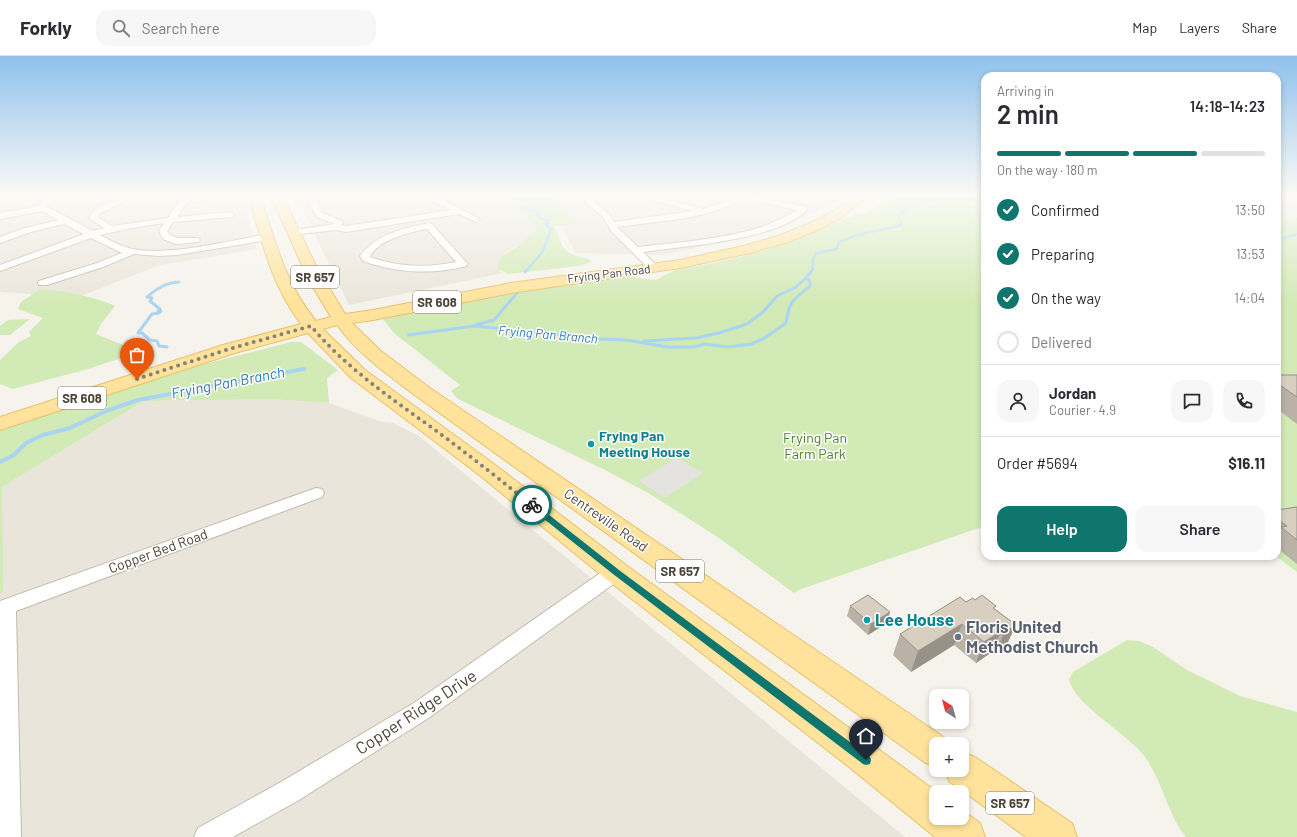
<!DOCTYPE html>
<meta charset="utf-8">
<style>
body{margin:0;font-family:Barlow,sans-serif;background:#f7f7f7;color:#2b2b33;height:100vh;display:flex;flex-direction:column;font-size:15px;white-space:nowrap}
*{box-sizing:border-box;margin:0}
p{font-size:13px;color:#7c7c81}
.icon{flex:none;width:22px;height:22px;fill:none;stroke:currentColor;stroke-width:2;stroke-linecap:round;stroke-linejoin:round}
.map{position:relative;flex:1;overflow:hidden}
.side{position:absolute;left:981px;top:16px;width:300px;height:488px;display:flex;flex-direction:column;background:#fff;border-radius:12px;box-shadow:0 2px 6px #0003}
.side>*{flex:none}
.needle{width:26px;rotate:324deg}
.controls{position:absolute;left:929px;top:633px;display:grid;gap:8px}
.controls a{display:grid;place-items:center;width:40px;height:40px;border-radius:8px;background:#fff;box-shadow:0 2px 6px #0003;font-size:20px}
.pin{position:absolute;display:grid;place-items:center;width:34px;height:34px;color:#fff;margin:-41px -17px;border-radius:50% 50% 50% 0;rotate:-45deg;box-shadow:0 0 4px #0007}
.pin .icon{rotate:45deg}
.courier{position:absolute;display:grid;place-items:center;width:40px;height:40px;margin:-20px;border:3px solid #0f766e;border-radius:50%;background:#fff;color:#222;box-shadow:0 1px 5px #0007}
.head em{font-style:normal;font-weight:600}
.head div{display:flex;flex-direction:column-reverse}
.head{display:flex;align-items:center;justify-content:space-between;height:68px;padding:0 16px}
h1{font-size:26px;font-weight:600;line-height:30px}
.bar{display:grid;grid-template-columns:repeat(4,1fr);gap:6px 4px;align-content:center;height:48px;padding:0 16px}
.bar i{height:5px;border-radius:3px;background:#e1e1e2}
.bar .active{background:#0f766e}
.bar p{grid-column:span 4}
.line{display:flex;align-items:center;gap:10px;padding:0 16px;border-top:1px solid #e1e1e2}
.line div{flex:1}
.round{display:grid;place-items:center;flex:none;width:42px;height:42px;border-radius:12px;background:#f7f7f7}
ol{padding:0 16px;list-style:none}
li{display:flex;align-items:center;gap:12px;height:44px}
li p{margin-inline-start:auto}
li .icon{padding:4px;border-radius:50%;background:#0f766e;color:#fff;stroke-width:4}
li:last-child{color:#7c7c81}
li i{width:22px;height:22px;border:2px solid #e1e1e2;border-radius:50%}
.button{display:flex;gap:8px;margin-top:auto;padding:8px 16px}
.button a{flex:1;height:46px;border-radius:12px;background:#0f766e;color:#fff;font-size:16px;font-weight:600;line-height:46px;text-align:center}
.button a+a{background:#f7f7f7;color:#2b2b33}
header{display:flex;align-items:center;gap:24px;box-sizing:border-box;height:56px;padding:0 20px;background:#fff;border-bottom:1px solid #e1e1e2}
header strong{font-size:19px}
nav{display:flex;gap:22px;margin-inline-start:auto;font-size:14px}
.search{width:280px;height:36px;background:#f7f7f7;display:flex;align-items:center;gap:10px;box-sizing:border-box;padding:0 14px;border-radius:12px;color:#7c7c81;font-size:15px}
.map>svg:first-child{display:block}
.residential{fill:#eae5da}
.green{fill:#d2eab5}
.parking{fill:#e5e3e0}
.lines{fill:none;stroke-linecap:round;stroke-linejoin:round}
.stream-far2{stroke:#a9d4f2;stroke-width:2.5}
.stream-far1{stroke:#a9d4f2;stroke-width:3}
.stream{stroke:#a9d4f2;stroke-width:4}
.street-casing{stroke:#c2bbae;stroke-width:2}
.primary-casing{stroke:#e6c16a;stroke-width:2}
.street{fill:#fff;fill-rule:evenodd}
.primary{fill:#ffe39c;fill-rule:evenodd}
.wall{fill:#bab2a6}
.shaded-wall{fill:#979187}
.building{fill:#d8cfc1;stroke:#979187}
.route{fill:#0f766e}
.done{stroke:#878178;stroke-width:4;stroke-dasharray:0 7.2}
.culture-dot{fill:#0f9aa8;stroke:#fff;stroke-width:1.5}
.worship-dot{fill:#6b7280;stroke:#fff;stroke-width:1.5}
.labels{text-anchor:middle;stroke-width:3;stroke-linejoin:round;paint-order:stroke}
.far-street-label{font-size:12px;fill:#4b4439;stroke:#fff}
.shield{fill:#fff;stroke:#817c74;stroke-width:1}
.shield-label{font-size:13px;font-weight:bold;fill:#4b4439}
.far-water-label{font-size:13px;font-style:italic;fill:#2e7ab2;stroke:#fff}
.culture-label{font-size:14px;font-weight:bold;fill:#0d838f;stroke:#fff;text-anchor:start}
.park-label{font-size:14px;fill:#4a7f2a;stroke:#fff}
.street-label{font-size:14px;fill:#4b4439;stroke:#fff}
.water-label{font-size:15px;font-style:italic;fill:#2e7ab2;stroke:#fff}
.near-culture-label{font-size:17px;font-weight:bold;fill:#0d838f;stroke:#fff;text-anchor:start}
.near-worship-label{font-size:17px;font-weight:bold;fill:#5b616d;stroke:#fff;text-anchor:start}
.near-street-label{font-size:17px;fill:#4b4439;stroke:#fff}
</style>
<header>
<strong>Forkly</strong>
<div class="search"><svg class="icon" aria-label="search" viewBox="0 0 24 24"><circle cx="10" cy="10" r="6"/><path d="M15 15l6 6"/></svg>Search here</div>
<nav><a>Map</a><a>Layers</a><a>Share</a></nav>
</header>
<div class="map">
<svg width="1297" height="781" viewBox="0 0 1297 781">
<rect width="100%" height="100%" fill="#f6f3ec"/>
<g class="residential">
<polygon points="0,138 242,138 257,193 160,209 78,241 0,236"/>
<polygon points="295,138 507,138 511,141 514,148 537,170 536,175 522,187 506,196 502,200 498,210 499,213 503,217 349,249"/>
<polygon points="549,138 840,138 822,152 799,164 777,172 740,183 662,199 576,197 552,153"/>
<polygon points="1277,138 1297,138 1297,162 1277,166"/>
<polygon points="270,343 329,347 382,366 393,367 419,380 905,781 0,781 0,434 2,431 144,345"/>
</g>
<g class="green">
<path d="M507,138H551L577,169L553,170C557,174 558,179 560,184C564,199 577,200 591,204V206L578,210L508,218L498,213C497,197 511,196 521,188C523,187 524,183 527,181C533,178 536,178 537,170C530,164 522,156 515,149C512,145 512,141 507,138Z"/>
<polygon points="914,138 985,138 985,470 801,533 794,537 716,480 650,438 603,413 458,343 451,335 460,329 394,277 382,262 503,238 634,219 636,222 656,224 675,214 719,206 766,194 813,177 843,163 872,154 890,144"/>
<polygon points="1297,162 1297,516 1276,500 1277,166"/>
<path d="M40,233C61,234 97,241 115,250L101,268L96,278L140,296L88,313L13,333L0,328V304L19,286L31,280L29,276L43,262L18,253L21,246Z"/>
<polygon points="30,263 10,279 0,279 0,270 8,264"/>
<polygon points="291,286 301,286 338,314 327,322 329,347 270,343 144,345 2,431 3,536 0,538 0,374 173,316"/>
<path d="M1127,584L1139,585L1153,591L1187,614L1240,640L1297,656V781H1186C1165,755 1162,719 1140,695C1122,675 1074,647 1069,624L1073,616Z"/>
</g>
<polygon class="parking" points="676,402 703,417 665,442 639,425"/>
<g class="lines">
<g class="stream-far2">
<polyline points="518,138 534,150 523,154 535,154 541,163 548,164 548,167 545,168 551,173 543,195 527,214"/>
<polyline points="954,142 974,144 985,147"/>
<polyline points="1277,185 1297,178"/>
<polyline points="812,214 813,204 816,197 837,193 839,186 857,179 898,170 901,168 899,160 904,157 902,155 917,150 917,148 921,146 970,138"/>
</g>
<g class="stream-far1">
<polyline points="525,216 528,213"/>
<polyline points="475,269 494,264 517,237"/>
<path d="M408,279L474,270L495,272L513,276H547L574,282L626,284L668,291H694L704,288L728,291L751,288L763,283L786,267C789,245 793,244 810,230V225L806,222L813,213"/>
<polyline points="644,285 696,282 719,277 747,268 763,256 777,240 796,231 806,222"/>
<path d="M167,291L159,290L157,285L150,284L142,277H138L152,258L159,257L161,255H158L160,253L150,245L152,242L147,241C156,233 166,226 179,226"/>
</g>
<polyline class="stream" points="0,406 14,399 26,387 43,379 70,372 106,355 138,344 304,313"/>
<g class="street-casing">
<g id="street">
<path d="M53,138H63L46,150L93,175L104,172L89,162L95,153L120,141L108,140L104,138H180L176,140L130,142L101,157L98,161L112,170L168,162L181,142L228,138L230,140L226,142L187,146L177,161L230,156L234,159L233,161L173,166L167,175L170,179L177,182H198L200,184L198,186L176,188L163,183L159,175L164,167L127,173L100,179C108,183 116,188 125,191C159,203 232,184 268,178L273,181L268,184L177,199L159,200L134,198L103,211L47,229H39L38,227L39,225L97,207L122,197L91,182L0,215V209L84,178L64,168L31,176L0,187V181L25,172L58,164L42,155L0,163V157L38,150L39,147Z"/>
<polygon points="304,138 312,138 323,157 342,165 343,167 340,169 346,170 451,154 424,142 424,138 433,138 480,163 476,166 459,158 346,176 336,174 291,179 290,177 291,175 294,174 335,168 317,161"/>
<path d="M592,138H602L594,146L609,158L614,166L692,155L633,138H647L703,153L727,145L734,141L729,138H748L806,151L807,153C781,184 683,190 643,196L659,212L654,215L650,214L611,175L603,161L587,148L586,146ZM743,142L796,154C757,182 686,185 638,191L617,171C656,165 710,164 743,142Z"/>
<polygon points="806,138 824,138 854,144 858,146 854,148 810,140"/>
<polygon points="1277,138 1283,138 1280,144 1277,144"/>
<path d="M429,167L432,168L466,206L468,208L466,210C433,219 396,217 363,205L360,200C376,178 404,172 429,167ZM427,173L456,206C428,212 397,211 370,201C377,184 410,176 427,173Z"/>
<polygon points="316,432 322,433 324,437 322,441 16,555 21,781 0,781 0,545"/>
<polygon points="616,509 623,511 625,516 623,521 430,661 299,744 233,781 194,781 198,772 281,726 414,647 609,511"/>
</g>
</g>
<g class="primary-casing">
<g id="primary">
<path d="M248,138H260C274,182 285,228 316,265L331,261L309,225L270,138H282L315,208L345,258L373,254L511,227L680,204L743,190L778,180L808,168L834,155L857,138H871L842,161L818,174L788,186L750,197L680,212L511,237L373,264L352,267L381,295L430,332L948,684L950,688H936V711L924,706L416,340C388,319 358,298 337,269L323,273L365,314L494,408L626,509L937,736H936V762H962V754L980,767L985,781H935L844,707L606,523L478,418L351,322L308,277L235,297L0,374V361L223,289L301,268C271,228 262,186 248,138Z"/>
<polygon points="962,696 975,701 1072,767 1077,781 1026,781 949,725 945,714 962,714"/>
</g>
</g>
<use href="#street" class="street"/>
<use href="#primary" class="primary"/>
</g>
<g class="wall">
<polygon points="1277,319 1297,319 1297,368 1277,353"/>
<polygon points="1297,451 1297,508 1277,492 1277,454"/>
<polygon points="975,544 995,553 1016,569 1006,590 995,598 992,596 976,607 954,589 911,616 893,599 900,578 966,546"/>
<polygon points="850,550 887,567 868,579 847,560"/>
</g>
<g class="shaded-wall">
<polygon points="890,556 887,567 868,579 871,568"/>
<polygon points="962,568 954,589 911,616 918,595"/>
<polygon points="1016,569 1006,590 995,598 1004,577"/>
<polygon points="1001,575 992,596 976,607 984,586"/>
</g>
<g class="building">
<polygon points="1277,319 1297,319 1297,341 1277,327"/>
<polygon points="1297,451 1297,484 1281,471 1287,470 1277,463 1277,454"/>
<polygon points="868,539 890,556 871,568 850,550"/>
<polygon points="982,539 996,550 993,552 1016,569 1004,577 1001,575 984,586 962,568 918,595 900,578 960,541 966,546 973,542 975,544"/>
</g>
<linearGradient id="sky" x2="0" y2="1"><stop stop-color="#8fc1ec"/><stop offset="0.56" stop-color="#fbfaf6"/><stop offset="1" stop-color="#fbfaf6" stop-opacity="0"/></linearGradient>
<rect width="1297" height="248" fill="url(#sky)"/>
<polygon class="route" points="529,447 534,447 619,514 870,701 871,704 870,708 866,709 863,708 613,518 529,451"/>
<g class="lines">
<path class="done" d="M137,323L229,293L311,270C346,312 391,342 435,374C468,398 500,424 532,449"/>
</g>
<g class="culture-dot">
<circle cx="591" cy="388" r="4"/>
<circle cx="867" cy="564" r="4"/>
</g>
<circle class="worship-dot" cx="958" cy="581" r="4"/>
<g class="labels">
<g class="far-street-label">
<text transform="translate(609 218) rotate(-7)" y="4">Frying Pan Road</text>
</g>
<g class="shield">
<rect x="291" y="210" width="48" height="22" rx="3"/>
<rect x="413" y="235" width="48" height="22" rx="3"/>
<rect x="58" y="331" width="48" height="22" rx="3"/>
<rect x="656" y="504" width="48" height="22" rx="3"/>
<rect x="986" y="736" width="48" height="22" rx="3"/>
</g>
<g class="shield-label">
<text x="315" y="226">SR 657</text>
<text x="437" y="251">SR 608</text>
<text x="82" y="347">SR 608</text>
<text x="680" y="520">SR 657</text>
<text x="1010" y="752">SR 657</text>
</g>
<g class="far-water-label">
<text transform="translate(548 278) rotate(5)" y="5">Frying Pan Branch</text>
</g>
<g class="culture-label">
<text x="599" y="385">Frying Pan<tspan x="599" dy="16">Meeting House</tspan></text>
</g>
<g class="park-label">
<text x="815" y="387">Frying Pan<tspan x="815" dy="16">Farm Park</tspan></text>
</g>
<g class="street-label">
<text transform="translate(606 464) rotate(35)" y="5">Centreville Road</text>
<text transform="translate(158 495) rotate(-20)" y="5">Copper Bed Road</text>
</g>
<g class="water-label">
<text transform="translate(228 327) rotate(-11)" y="5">Frying Pan Branch</text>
</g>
<g class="near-culture-label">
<text x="875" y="570">Lee House</text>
</g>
<g class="near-worship-label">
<text x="966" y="577">Floris United<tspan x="966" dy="20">Methodist Church</tspan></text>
</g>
<g class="near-street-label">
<text transform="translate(416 656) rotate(-33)" y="6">Copper Ridge Drive</text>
</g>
</g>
</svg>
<div class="controls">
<a><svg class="needle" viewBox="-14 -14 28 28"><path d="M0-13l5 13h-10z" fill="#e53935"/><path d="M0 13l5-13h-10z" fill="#7c7c81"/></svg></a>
<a>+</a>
<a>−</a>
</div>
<div class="pin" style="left:137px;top:323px;background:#ea580c"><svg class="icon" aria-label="bag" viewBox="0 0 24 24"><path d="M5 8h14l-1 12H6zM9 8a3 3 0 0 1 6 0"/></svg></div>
<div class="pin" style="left:866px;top:704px;background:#1f2937"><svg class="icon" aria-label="home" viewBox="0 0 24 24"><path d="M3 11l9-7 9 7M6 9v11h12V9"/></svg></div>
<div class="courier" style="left:532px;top:449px"><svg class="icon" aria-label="bike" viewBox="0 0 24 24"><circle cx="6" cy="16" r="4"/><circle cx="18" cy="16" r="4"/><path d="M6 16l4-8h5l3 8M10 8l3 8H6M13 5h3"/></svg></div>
<section class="side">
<div class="head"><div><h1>2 min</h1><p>Arriving in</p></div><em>14:18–14:23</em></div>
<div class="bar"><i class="active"></i><i class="active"></i><i class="active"></i><i></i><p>On the way · 180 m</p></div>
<ol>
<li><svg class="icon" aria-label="check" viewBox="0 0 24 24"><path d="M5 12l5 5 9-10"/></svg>Confirmed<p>13:50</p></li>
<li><svg class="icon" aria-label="check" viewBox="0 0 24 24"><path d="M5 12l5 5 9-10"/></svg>Preparing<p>13:53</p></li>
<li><svg class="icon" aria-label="check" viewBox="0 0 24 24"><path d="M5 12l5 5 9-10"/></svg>On the way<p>14:04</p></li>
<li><i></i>Delivered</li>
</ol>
<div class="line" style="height:72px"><a class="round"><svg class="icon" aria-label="person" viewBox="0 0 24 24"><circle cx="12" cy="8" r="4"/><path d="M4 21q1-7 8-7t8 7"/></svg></a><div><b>Jordan</b><p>Courier · 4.9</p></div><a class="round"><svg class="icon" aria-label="chat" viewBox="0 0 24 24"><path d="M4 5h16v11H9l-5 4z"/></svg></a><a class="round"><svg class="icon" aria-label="phone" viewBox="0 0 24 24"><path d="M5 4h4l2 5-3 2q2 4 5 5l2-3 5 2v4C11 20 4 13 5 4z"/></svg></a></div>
<div class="line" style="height:52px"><div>Order #5694</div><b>$16.11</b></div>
<div class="button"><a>Help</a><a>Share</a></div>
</section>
</div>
